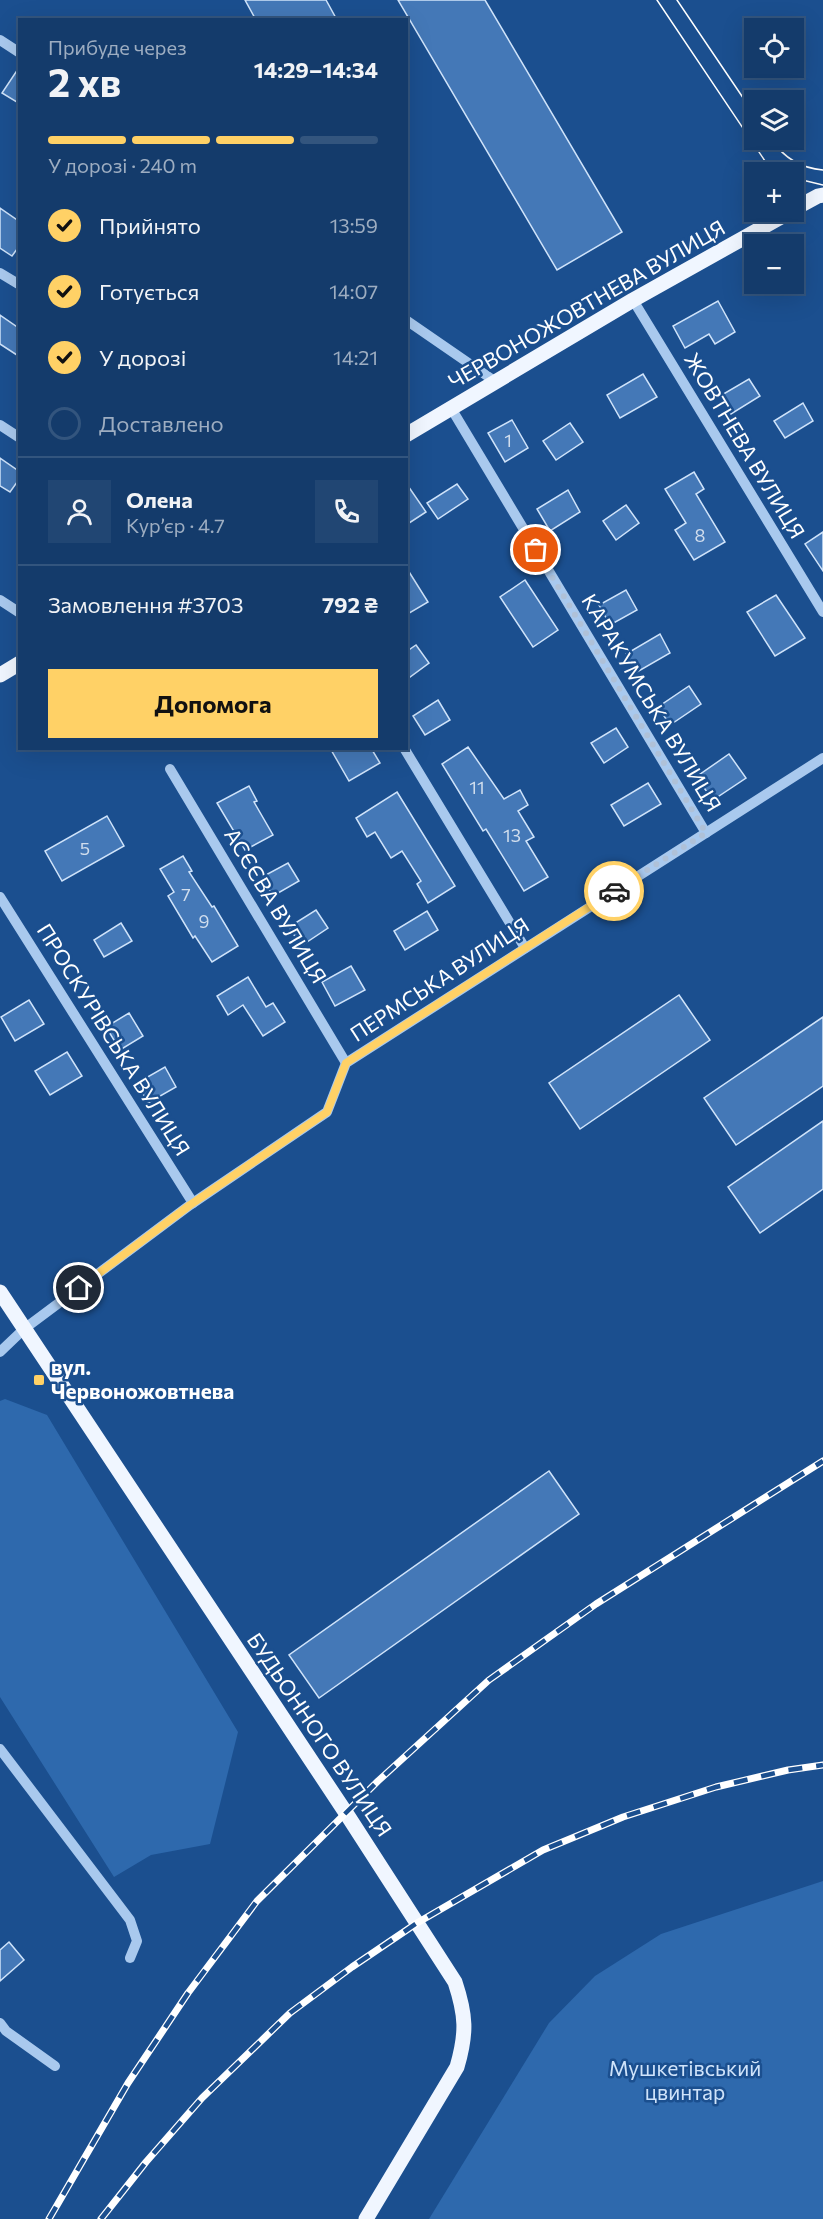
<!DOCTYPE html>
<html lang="uk">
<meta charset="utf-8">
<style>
body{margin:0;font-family:Commissioner,sans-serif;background:#214673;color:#f1f3f6;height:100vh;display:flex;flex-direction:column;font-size:22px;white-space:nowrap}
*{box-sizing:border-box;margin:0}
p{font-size:20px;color:#9dadc1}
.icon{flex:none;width:33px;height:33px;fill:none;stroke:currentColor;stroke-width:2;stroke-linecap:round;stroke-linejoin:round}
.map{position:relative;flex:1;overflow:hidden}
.panel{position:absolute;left:18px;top:18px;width:390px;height:732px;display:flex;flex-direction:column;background:#143b6b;border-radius:0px;box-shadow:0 6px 24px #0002,0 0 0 2px #33557e}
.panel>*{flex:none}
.controls{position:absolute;left:744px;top:18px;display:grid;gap:12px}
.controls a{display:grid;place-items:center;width:60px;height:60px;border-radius:0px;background:#143b6b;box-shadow:0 6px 24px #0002,0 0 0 2px #33557e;font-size:30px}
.pin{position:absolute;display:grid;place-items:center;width:51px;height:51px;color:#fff;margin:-26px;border:3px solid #fff;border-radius:50%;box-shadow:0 2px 6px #0007}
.courier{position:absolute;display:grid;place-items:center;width:60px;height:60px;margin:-30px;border:4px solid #ffd166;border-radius:50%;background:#fff;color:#222;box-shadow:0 2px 8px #0007}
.headline em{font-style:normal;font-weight:700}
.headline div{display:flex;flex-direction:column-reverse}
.headline{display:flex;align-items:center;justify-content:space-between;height:102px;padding:0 30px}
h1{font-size:39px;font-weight:700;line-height:45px}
.bar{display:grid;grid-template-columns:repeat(4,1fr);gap:9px 6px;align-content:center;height:72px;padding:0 30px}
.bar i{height:8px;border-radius:4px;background:#33557e}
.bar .current{background:#ffd166}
.bar p{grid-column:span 4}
.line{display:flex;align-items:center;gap:15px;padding:0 30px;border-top:2px solid #33557e}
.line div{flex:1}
.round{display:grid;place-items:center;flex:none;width:63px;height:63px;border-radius:0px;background:#214673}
ol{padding:0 30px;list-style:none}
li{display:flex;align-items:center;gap:18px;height:66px}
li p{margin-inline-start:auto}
li .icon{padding:6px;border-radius:50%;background:#ffd166;color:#111;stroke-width:4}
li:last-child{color:#9dadc1}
li i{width:33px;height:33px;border:3px solid #33557e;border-radius:50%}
.button{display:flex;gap:12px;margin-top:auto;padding:12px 30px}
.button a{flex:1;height:69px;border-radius:0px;background:#ffd166;color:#111;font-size:24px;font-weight:700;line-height:69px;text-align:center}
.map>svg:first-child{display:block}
.green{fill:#2e69ad}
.building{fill:#4478b7;stroke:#cfe3fa;stroke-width:1.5}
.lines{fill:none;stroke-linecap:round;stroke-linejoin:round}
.minor{stroke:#a9c9ee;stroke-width:10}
.major{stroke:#f0f6ff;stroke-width:15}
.tram{stroke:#fff;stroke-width:1.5}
.rail-casing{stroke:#fff;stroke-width:7}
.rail{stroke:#1b4f8f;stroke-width:4.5;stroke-dasharray:14;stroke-linecap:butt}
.done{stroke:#afc1d8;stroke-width:6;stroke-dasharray:0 10.8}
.route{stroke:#ffd166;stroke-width:8}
.poi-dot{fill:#ffd166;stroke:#1b4f8f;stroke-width:2}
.labels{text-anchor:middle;stroke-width:5;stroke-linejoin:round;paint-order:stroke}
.number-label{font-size:18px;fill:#d0dded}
.street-label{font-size:21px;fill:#fff;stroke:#1b4f8f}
.poi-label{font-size:21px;font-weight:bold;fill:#fff;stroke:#1b4f8f;text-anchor:start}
.park-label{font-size:21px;fill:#cfe3fa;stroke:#1b4f8f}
</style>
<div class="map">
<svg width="823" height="2219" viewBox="0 0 823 2219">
<rect width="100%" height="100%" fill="#1b4f8f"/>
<g class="green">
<polygon points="5,1399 47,1415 238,1732 210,1844 151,1855 114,1877 0,1697 0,1401"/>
<polygon points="823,1881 823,2219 429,2219 549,2023 595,1976 661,1934"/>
</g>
<g class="building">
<polygon points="245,0 326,0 337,20 256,20"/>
<polygon points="398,0 485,0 622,232 557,270"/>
<polygon points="20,66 20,104 2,93"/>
<polygon points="0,208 20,222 20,245 12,256 0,248"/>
<polygon points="718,301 735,332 715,344 709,334 685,348 673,326"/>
<polygon points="0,315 20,329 20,357 0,344"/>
<polygon points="643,374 657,397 620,418 607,395"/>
<polygon points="749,379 760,396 731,414 720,396"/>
<polygon points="803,403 813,421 785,438 774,421"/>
<polygon points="512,420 528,448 505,462 488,433"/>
<polygon points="570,423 583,442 556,460 543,441"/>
<polygon points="0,458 20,472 20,478 10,492 0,486"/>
<polygon points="694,472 704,489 696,494 725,542 694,560 675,530 686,523 665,489"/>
<polygon points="406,483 426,512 406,525"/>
<polygon points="457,484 468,499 438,519 427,503"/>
<polygon points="568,490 580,512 550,531 537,509"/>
<polygon points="626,505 639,523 616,540 603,521"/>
<polygon points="823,532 823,571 805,544"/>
<polygon points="406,567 428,602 406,615"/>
<polygon points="525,580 558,630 533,647 500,597"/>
<polygon points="626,590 637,610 610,625 599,605"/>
<polygon points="776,595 805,638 775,656 747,612"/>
<polygon points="660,634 670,653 637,672 626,654"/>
<polygon points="416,645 429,663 406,680 406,652"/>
<polygon points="689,686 701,704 670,725 658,707"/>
<polygon points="438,700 450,720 425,735 413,716"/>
<polygon points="616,728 628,747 604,763 591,743"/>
<polygon points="468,747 504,799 520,790 528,805 518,811 534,837 526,841 548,877 524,891 486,829 483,831 442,764"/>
<polygon points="330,748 371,748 380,763 349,781"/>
<polygon points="729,754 746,778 713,800 696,777"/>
<polygon points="648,783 661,804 624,826 611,805"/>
<polygon points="249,786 257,801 254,802 273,835 245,850 217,803"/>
<polygon points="397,792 455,886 428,903 417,884 421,881 402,851 391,858 375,832 367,837 356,818"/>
<polygon points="107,816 124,846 62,881 45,851"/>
<polygon points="183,856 192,871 189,872 212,907 214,906 238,946 212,962 195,936 193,938 168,896 174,892 160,869"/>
<polygon points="288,863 299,881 273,896 262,877"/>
<polygon points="316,910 328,928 301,946 289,927"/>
<polygon points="427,911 438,930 405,950 394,931"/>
<polygon points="121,923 132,941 104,957 94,940"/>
<polygon points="351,966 365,990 335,1006 322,982"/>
<polygon points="248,977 266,1007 273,1003 285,1022 263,1036 243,1005 228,1015 217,996"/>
<polygon points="679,995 710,1040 580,1129 549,1083"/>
<polygon points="29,1000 44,1024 15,1041 1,1017"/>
<polygon points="129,1013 143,1036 120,1050 106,1027"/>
<polygon points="823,1017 823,1086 736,1145 704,1098"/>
<polygon points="67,1052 82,1076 50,1095 35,1071"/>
<polygon points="165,1067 176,1087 148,1103 137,1083"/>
<polygon points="823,1121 823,1189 760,1233 728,1187"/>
<polygon points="549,1471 579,1514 319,1698 289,1655"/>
<polygon points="9,1942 24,1960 0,1981 0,1950"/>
</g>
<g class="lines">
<g class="minor">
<polyline points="0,40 20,53"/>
<polyline points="0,273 20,285"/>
<polyline points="633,300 823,612"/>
<polyline points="406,320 496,382"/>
<polyline points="451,408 706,833"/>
<polyline points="0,425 20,438"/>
<polyline points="0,600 20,613"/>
<polyline points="404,748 525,948"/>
<polyline points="170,769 346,1063"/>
<polyline points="0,897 193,1203"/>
<polyline points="0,1352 24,1329 190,1205 327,1112 346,1063 823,758"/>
<polyline points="0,1749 130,1920 137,1941 130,1958"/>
<polyline points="0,2023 6,2031 55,2066"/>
</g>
<g class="major">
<polyline points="794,209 818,196 823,195"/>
<polyline points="406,435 633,300 790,212"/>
<polyline points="0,675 20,663"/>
<path d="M0,1292L346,1813L455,1982C466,2015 467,2033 457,2067L366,2219"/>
</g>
<g class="tram">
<polyline points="657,0 767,164 782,172"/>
<polyline points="677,0 754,114"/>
<path d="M772,140C784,158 800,168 823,170"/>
<polyline points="794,178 823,185"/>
</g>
<g class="rail-casing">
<g id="rail">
<polyline points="49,2219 128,2083 188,1993 257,1901 378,1781 489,1680 596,1604 823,1461"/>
<polyline points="101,2219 146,2162 202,2098 290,2013 352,1967 417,1923 543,1850 623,1817 716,1787 788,1770 823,1765"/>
</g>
</g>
<use href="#rail" class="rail"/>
</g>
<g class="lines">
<polyline class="done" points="536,550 706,833 614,891"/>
<polyline class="route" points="79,1288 190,1205 327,1112 346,1063 614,891"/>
</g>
<rect class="poi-dot" x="33" y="1374" width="12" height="12" rx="3"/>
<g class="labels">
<g class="number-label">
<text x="508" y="447">1</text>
<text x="700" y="542">8</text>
<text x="477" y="794">11</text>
<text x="512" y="842">13</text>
<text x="85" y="855">5</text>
<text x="186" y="901">7</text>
<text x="204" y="928">9</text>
</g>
<g class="street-label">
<text transform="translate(587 305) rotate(-30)" y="7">ЧЕРВОНОЖОВТНЕВА ВУЛИЦЯ</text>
<text transform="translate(744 446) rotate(59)" y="7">ЖОВТНЕВА ВУЛИЦЯ</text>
<text transform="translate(651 703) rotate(59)" y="7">КАРАКУМСЬКА ВУЛИЦЯ</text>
<text transform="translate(275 906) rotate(59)" y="7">АСЄЄВА ВУЛИЦЯ</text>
<text transform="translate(440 980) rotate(-33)" y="7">ПЕРМСЬКА ВУЛИЦЯ</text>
<text transform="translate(113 1040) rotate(58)" y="7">ПРОСКУРІВСЬКА ВУЛИЦЯ</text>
<text transform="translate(319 1735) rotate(56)" y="7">БУДЬОННОГО ВУЛИЦЯ</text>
</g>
<g class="poi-label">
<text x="51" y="1375">вул.<tspan x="51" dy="24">Червоножовтнева</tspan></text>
</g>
<g class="park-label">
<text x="685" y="2076">Мушкетівський<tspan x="685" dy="24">цвинтар</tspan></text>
</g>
</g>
</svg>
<div class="controls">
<a><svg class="icon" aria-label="locate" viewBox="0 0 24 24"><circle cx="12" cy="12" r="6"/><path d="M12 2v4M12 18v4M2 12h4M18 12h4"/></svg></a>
<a><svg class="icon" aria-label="layers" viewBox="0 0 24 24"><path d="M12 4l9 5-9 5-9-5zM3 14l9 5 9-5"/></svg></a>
<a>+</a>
<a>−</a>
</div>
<div class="pin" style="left:536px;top:550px;background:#ea580c"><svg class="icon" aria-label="bag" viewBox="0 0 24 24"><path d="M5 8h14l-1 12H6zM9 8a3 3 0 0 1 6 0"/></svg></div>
<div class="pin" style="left:79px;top:1288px;background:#1f2937"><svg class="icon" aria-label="home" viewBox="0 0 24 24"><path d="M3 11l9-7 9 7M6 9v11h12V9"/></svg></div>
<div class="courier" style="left:614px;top:891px"><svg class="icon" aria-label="car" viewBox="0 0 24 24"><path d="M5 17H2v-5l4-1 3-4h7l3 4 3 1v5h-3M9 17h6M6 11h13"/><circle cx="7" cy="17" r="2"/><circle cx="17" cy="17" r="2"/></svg></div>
<section class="panel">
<div class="headline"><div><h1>2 хв</h1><p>Прибуде через</p></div><em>14:29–14:34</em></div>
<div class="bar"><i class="current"></i><i class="current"></i><i class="current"></i><i></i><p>У дорозі · 240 m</p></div>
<ol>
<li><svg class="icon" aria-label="check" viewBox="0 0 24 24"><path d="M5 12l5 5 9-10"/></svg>Прийнято<p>13:59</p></li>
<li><svg class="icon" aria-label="check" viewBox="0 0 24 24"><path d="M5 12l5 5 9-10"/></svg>Готується<p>14:07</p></li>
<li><svg class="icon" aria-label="check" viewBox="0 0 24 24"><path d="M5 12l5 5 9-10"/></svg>У дорозі<p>14:21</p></li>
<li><i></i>Доставлено</li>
</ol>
<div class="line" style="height:108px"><a class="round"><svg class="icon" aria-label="person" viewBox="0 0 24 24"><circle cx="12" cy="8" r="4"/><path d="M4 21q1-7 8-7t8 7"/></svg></a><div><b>Олена</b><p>Кур’єр · 4.7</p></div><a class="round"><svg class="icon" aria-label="phone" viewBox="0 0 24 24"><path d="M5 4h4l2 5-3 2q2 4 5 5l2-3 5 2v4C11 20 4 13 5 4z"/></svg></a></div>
<div class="line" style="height:78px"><div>Замовлення #3703</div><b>792 ₴</b></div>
<div class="button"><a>Допомога</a></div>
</section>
</div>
